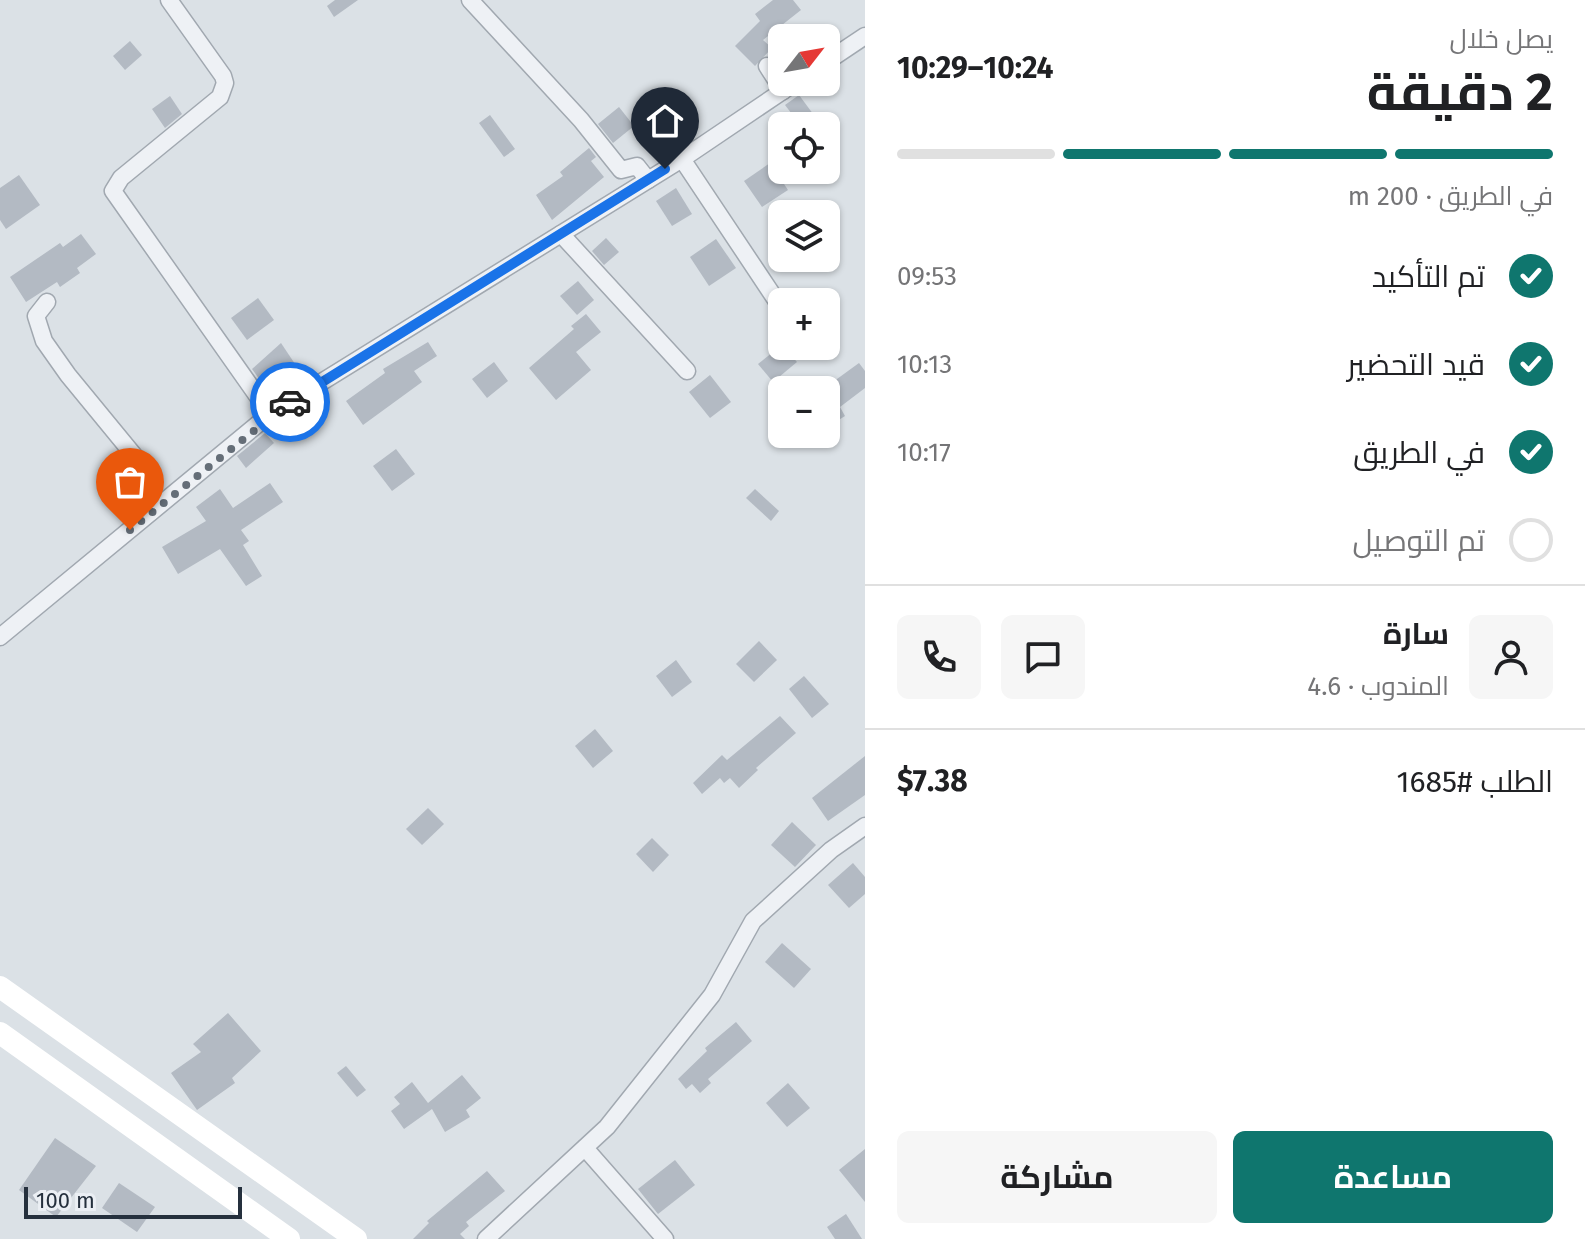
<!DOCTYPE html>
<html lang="ar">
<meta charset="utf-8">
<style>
body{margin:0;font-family:"Fira Sans",Cairo,sans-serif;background:#f6f6f6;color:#202124;direction:rtl;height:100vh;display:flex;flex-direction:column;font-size:30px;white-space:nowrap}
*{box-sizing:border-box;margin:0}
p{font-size:26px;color:#757577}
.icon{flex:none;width:44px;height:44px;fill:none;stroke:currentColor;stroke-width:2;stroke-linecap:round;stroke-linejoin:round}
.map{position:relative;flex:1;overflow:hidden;direction:ltr}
.details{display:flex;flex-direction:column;background:#fff;width:720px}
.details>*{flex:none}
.needle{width:52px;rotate:59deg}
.buttons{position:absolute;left:768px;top:24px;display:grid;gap:16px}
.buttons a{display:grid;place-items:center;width:72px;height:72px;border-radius:12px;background:#fff;box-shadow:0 2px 6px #0004;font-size:40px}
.scale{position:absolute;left:24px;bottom:20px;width:218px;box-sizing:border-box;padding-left:8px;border:4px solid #25303d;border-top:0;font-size:22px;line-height:28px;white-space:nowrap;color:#25303d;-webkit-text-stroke:6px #ebeff4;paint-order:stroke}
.pin{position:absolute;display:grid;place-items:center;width:68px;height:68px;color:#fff;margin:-82px -34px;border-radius:50% 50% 50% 0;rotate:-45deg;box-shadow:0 0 8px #0007}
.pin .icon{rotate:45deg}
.courier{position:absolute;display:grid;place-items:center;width:80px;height:80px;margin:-40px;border:6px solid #1a73e8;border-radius:50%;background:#fff;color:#222;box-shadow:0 2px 10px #0007}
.summary em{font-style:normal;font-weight:700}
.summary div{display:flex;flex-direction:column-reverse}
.summary{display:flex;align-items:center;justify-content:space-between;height:136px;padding:0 32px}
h1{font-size:52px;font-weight:700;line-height:60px}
.bar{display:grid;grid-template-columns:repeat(4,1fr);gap:12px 8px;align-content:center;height:96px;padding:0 32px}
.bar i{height:10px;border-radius:6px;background:#e0e0e0}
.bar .current{background:#0f766e}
.bar p{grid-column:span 4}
.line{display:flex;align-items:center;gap:20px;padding:0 32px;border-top:2px solid #e0e0e0}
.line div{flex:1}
.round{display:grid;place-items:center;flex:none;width:84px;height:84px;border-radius:12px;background:#f6f6f6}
ol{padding:0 32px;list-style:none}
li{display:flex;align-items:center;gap:24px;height:88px}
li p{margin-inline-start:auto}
li .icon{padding:8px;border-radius:50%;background:#0f766e;color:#fff;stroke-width:4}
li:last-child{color:#757577}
li i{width:44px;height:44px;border:4px solid #e0e0e0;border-radius:50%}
.cta{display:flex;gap:16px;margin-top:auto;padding:16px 32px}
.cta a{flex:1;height:92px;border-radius:12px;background:#0f766e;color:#fff;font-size:32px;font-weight:700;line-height:92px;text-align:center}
.cta a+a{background:#f6f6f6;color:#202124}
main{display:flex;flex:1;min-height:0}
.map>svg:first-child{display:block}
.building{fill:#b3bac3}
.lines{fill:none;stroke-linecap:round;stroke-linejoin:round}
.street-casing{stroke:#a1a8b0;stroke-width:19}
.street{stroke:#eef1f5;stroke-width:16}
.secondary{stroke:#fff;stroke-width:22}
.done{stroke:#656e78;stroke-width:8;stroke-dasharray:0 14.4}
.route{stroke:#1a73e8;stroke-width:10}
</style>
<main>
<section class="details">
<div class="summary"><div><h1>2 دقيقة</h1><p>يصل خلال</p></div><em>10:24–10:29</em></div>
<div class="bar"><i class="current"></i><i class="current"></i><i class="current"></i><i></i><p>في الطريق · 200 m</p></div>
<ol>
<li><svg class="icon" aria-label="check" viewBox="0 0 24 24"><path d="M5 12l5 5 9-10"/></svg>تم التأكيد<p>09:53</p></li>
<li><svg class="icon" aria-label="check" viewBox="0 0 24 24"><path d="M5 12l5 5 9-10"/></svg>قيد التحضير<p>10:13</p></li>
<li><svg class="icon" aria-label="check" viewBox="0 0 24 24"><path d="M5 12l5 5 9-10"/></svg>في الطريق<p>10:17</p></li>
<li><i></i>تم التوصيل</li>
</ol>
<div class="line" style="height:144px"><a class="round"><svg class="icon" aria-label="person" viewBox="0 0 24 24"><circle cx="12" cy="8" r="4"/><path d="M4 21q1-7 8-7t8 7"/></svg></a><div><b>سارة</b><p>المندوب · 4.6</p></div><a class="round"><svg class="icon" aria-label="chat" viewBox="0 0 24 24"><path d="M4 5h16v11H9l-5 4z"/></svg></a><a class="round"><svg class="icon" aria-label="phone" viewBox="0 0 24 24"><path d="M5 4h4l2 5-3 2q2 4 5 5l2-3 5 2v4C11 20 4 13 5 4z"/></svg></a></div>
<div class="line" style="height:104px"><div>الطلب #1685</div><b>$7.38</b></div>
<div class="cta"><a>مساعدة</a><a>مشاركة</a></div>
</section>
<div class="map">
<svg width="865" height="1239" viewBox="0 0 865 1239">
<rect width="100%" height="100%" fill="#dbe1e6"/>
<g class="building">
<polygon points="335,0 358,0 334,17 327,6"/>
<polygon points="773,0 793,0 801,10 763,40 772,48 755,66 735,46 760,21 755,14"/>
<polygon points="130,41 142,55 125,70 113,56"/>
<polygon points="799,95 822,126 801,126 785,105"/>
<polygon points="170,96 182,114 165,128 152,109"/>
<polygon points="619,107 634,126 613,143 598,124"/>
<polygon points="490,115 515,149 504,157 479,123"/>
<polygon points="589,148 596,157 591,161 604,177 552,220 536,195 563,176 560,172"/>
<polygon points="770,163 788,190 762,207 744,181"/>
<polygon points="19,175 40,205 6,229 0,220 0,188"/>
<polygon points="676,188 692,214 672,226 656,201"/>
<polygon points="81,234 96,254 77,268 80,273 60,287 57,282 26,302 10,277 60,243 63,247"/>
<polygon points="606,238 619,252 604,265 592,251"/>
<polygon points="716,239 736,268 709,286 690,257"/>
<polygon points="578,281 594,300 577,315 560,296"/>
<polygon points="258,298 274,320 247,340 231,318"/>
<polygon points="586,314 601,332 576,352 591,370 556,400 529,368 574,329 571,326"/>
<polygon points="428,342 437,356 414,371 422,382 363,425 346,401 385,373 383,369"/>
<polygon points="281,343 303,376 272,397 252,369"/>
<polygon points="782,345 797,362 773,382 758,364"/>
<polygon points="494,362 508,381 487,398 472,379"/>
<polygon points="859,363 865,371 865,388 840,407 845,416 826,428 826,387"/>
<polygon points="710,375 731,402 710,418 689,392"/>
<polygon points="265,433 274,443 246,468 237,456"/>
<polygon points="396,449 415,474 392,491 373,466"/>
<polygon points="270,483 283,502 241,530 249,541 243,545 262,576 246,586 220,549 178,574 162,547 206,521 196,507 220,489 233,508"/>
<polygon points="755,489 779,511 771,521 746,498"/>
<polygon points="759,641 777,660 754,682 736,664"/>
<polygon points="676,660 692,682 672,697 656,676"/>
<polygon points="804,676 829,704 812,718 789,689"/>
<polygon points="780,716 796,733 756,768 758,770 739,788 730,778 724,783 720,778 702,794 693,783 722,755 727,760"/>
<polygon points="595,729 613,751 593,768 575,746"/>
<polygon points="865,756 865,795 828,821 812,798"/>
<polygon points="428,808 444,824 422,845 406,829"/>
<polygon points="792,822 816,845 795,867 771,845"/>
<polygon points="652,838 669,855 653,872 636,854"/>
<polygon points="853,863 865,877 865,894 849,908 828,885"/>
<polygon points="782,943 811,969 794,988 765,962"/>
<polygon points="228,1013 261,1051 232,1078 235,1083 197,1110 171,1073 201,1052 193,1044"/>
<polygon points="736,1022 752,1041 708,1079 711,1083 700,1093 692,1084 686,1089 678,1079 707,1051 705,1048"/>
<polygon points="346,1066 366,1090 357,1097 337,1073"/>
<polygon points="462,1075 481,1098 466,1110 470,1117 445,1132 432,1109 404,1129 391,1111 400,1104 394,1097 412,1082 428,1103"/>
<polygon points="788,1083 810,1108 787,1127 766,1103"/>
<polygon points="55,1138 96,1166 56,1217 19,1190"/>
<polygon points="865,1149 865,1202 839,1170"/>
<polygon points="675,1160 695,1185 658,1214 638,1189"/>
<polygon points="487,1171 505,1191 466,1222 469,1226 460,1234 465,1239 413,1239 429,1223 427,1221"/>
<polygon points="119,1183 155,1207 137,1232 102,1208"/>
<polygon points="846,1214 862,1239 835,1239 827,1227"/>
</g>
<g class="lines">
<g class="street-casing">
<g id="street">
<polyline points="169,0 223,76 225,83 220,97 121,178 113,191 270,414"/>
<polyline points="470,0 581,120 621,170 637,166 648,180"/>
<polyline points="792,35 795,38"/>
<polyline points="826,62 865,36"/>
<polyline points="767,66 783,91"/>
<polyline points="682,159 782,309"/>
<polyline points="561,234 687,371"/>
<polyline points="47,302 36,316 44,341 68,375 137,459 149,489 151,512"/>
<polyline points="0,637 270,414 682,159 796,82"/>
<polyline points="585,1148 665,1239"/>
<polyline points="486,1239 607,1127 712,995 753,921 831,850 865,826"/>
</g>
</g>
<use href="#street" class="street"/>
<g class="secondary">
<polyline points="0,987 356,1239"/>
<polyline points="0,1033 289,1239"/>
</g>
</g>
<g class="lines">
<polyline class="done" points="130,530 290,402"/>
<polyline class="route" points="290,402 665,169"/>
</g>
</svg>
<div class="buttons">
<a><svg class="needle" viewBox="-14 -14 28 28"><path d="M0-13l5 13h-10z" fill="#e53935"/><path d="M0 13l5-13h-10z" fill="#757577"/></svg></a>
<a><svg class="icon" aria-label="locate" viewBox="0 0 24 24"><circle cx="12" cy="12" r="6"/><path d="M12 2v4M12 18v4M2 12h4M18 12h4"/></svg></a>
<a><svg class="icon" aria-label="layers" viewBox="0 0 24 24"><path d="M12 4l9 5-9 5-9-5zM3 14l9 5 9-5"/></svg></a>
<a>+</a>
<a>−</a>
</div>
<div class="scale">100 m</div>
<div class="pin" style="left:130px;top:530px;background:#ea580c"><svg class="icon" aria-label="bag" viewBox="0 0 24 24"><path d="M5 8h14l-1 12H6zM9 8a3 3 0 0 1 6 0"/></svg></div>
<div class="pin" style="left:665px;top:169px;background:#1f2937"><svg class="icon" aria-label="home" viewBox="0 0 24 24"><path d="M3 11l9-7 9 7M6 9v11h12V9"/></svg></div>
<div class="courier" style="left:290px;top:402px"><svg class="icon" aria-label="car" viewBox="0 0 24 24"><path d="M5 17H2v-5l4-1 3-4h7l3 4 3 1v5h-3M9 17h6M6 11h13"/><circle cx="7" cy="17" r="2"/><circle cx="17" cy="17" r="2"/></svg></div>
</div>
</main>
